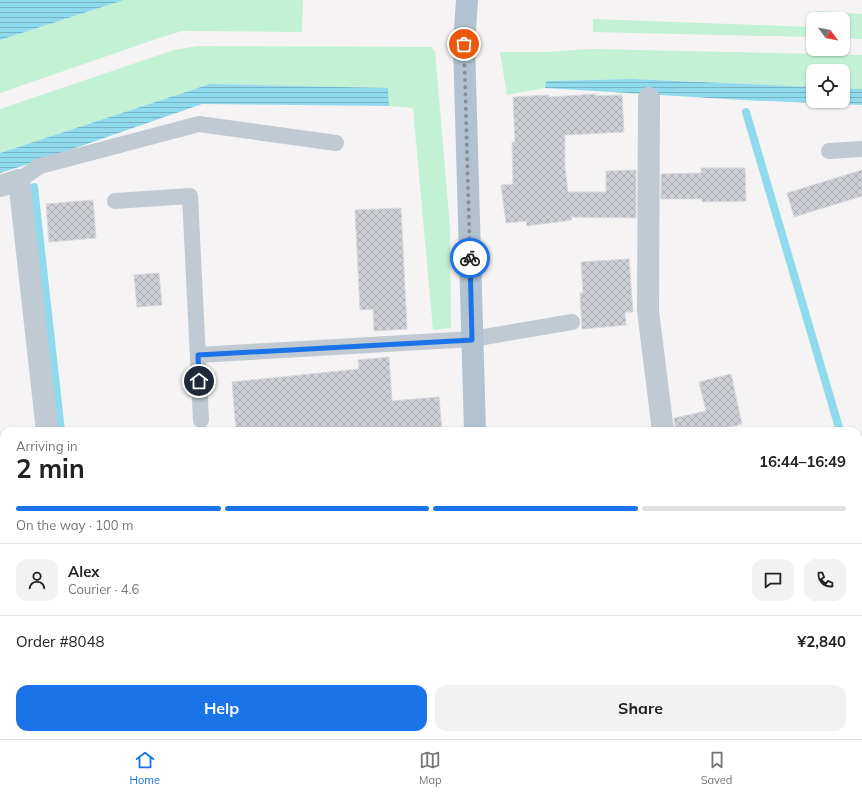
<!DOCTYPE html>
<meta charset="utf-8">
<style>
body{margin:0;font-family:Mulish,sans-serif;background:#f2f2f2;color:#222;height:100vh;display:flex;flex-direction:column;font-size:15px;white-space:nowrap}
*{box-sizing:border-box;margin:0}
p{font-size:13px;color:#767676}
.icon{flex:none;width:22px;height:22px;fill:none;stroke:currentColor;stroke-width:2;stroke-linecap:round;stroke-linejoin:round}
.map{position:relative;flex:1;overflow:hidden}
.panel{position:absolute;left:0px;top:427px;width:862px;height:312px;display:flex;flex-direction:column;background:#fff;border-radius:12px 12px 0 0;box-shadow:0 1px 3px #0004}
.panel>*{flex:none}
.needle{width:26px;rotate:122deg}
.controls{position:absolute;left:806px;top:12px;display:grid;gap:8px}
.controls a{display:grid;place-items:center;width:44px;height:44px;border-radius:8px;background:#fff;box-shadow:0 1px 3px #0004;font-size:20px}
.pin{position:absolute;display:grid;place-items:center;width:34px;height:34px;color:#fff;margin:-17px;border:2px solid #fff;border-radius:50%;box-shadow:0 1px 4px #0007}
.courier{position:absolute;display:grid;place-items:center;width:40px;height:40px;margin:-20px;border:3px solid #1a73e8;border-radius:50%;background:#fff;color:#222;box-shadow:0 1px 5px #0007}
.head em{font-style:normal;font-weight:700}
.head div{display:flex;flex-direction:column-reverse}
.head{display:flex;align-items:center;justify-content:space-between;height:68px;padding:0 16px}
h1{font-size:26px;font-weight:700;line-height:30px}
.bar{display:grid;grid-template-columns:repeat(4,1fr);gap:6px 4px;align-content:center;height:48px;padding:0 16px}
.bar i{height:5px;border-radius:3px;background:#e0e0e0}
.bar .current{background:#1a73e8}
.bar p{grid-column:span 4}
.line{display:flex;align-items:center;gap:10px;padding:0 16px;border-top:1px solid #e0e0e0}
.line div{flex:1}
.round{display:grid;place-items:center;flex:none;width:42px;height:42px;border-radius:12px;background:#f2f2f2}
.primary-button{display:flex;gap:8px;margin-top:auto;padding:8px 16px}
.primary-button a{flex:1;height:46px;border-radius:12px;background:#1a73e8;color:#fff;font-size:16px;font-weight:700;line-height:46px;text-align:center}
.primary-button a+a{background:#f2f2f2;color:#222}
.tabs{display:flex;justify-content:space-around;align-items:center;height:56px;border-top:1px solid #e0e0e0;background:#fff;font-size:11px;color:#767676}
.tabs a{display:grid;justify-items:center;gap:2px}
.tabs .current{color:#1a73e8}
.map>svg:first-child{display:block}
.grass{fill:#c3f1d5}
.water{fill:url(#water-rules)}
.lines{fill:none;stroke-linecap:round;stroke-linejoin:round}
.stream{stroke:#90daee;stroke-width:8}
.building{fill:url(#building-cross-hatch);stroke:#d7d9de}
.service{stroke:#c1cad2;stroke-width:16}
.minor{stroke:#c1cad2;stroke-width:22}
.primary{stroke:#b3c2d1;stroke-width:22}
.done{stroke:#868d94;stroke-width:4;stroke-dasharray:0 7.2}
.route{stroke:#1a73e8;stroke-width:5}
</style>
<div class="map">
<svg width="862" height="739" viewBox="0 0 862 739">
<defs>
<pattern id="water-rules" width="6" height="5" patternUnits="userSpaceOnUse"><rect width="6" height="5" fill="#90daee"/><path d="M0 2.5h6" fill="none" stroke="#78b4c4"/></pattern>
<pattern id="building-cross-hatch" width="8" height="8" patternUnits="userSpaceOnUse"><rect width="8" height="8" fill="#cdcfd5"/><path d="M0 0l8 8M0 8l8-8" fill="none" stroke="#a8abb0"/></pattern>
</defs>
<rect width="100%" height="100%" fill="#f5f3f3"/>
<g class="grass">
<polygon points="124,0 303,0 302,32 182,31 159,38 0,93 0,40"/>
<polygon points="817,11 862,14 862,39 843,38 843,19 816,19"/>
<polygon points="593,19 813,27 813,37 593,32"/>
<polygon points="198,46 431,47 435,51 450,228 451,328 433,330 413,108 389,106 388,88 210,84 0,153 0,109 174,50"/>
<polygon points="591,49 862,55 862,89 843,88 843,71 813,71 813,87 632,79 546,81 545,88 507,95 500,52 546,52"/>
</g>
<g class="water">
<polygon points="0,0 124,0 0,40"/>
<polygon points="632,79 813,87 813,101 843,101 843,88 862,89 862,105 743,100 545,88 546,81"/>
<polygon points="210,84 388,88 389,106 202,104 35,162 0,173 0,153"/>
</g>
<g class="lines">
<g class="stream">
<polyline points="746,112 840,431"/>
<polyline points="34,187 61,431"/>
<polyline points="858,494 862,507"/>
<polyline points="316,735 316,739"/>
<polyline points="623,735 624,739"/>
</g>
</g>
<g class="building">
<polygon points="596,94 596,96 622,95 624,132 565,135 565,168 568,192 606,192 606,171 636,170 636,218 571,217 572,220 527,226 526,221 506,223 501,185 513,184 512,142 515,142 513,97 549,95 549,97"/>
<polygon points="701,168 745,168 746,201 702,202 702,199 661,199 661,174 701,173"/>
<polygon points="862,170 862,196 794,217 787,193"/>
<polygon points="93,200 96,238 49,242 46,204"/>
<polygon points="401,208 407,329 374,331 373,309 360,310 355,210"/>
<polygon points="629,259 633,312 625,312 626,325 582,329 580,293 583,293 581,262"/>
<polygon points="159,273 162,305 137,307 134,275"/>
<polygon points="389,357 392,401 439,397 442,431 236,431 232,382 359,369 358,360"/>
<polygon points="731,374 742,424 716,431 675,431 674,418 706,411 699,382"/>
</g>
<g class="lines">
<g class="service">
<polyline points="829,151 862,149"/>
<polyline points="19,180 40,166 199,124 336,143"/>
<polyline points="115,201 190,196 201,420"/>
<polyline points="198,355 472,339 572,322"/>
</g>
<g class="minor">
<polyline points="649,98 648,311 663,431"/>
<polyline points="0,186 19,180 47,431"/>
<polyline points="81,735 81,739"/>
<polyline points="303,735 303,739"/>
<polyline points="715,735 716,739"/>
</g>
<g class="primary">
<polyline points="467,0 464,44 475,431"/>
<polyline points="522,735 523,739"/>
</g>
</g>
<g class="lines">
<polyline class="done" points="464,44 470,258"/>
<polyline class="route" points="199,381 198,355 472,340 470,258"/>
</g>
</svg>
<div class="controls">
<a><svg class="needle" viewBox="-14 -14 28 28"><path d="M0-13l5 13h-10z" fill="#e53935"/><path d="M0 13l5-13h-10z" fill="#767676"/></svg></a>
<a><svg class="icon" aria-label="locate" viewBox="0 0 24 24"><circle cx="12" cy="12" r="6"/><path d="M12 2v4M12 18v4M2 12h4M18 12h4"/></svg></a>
</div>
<div class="pin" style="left:464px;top:44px;background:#ea580c"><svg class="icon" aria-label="bag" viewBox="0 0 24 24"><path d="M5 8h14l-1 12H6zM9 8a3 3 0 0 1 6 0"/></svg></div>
<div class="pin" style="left:199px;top:381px;background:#1f2937"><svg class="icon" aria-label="home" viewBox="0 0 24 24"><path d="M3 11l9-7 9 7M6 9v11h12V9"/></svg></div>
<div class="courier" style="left:470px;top:258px"><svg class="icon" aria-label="bike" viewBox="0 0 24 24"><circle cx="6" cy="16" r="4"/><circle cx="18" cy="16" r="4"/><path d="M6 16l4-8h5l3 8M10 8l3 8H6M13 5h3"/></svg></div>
<section class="panel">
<div class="head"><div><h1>2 min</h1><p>Arriving in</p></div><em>16:44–16:49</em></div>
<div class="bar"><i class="current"></i><i class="current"></i><i class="current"></i><i></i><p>On the way · 100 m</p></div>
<div class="line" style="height:72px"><a class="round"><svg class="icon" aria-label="person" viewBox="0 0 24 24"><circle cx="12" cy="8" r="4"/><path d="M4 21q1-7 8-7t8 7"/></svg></a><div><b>Alex</b><p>Courier · 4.6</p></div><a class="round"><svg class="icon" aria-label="chat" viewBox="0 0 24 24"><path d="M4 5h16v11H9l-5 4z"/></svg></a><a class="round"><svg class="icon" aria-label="phone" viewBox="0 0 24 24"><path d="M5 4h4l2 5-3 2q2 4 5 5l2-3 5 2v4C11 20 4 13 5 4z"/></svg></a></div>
<div class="line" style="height:52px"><div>Order #8048</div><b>¥2,840</b></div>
<div class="primary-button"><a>Help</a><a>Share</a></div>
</section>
</div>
<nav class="tabs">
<a class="current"><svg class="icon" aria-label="home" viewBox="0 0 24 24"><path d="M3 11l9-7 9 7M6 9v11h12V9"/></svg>Home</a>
<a><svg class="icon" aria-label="map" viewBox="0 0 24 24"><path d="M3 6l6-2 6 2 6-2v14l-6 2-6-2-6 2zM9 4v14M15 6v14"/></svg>Map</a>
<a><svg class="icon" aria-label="saved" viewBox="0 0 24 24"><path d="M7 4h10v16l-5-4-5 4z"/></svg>Saved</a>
</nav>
